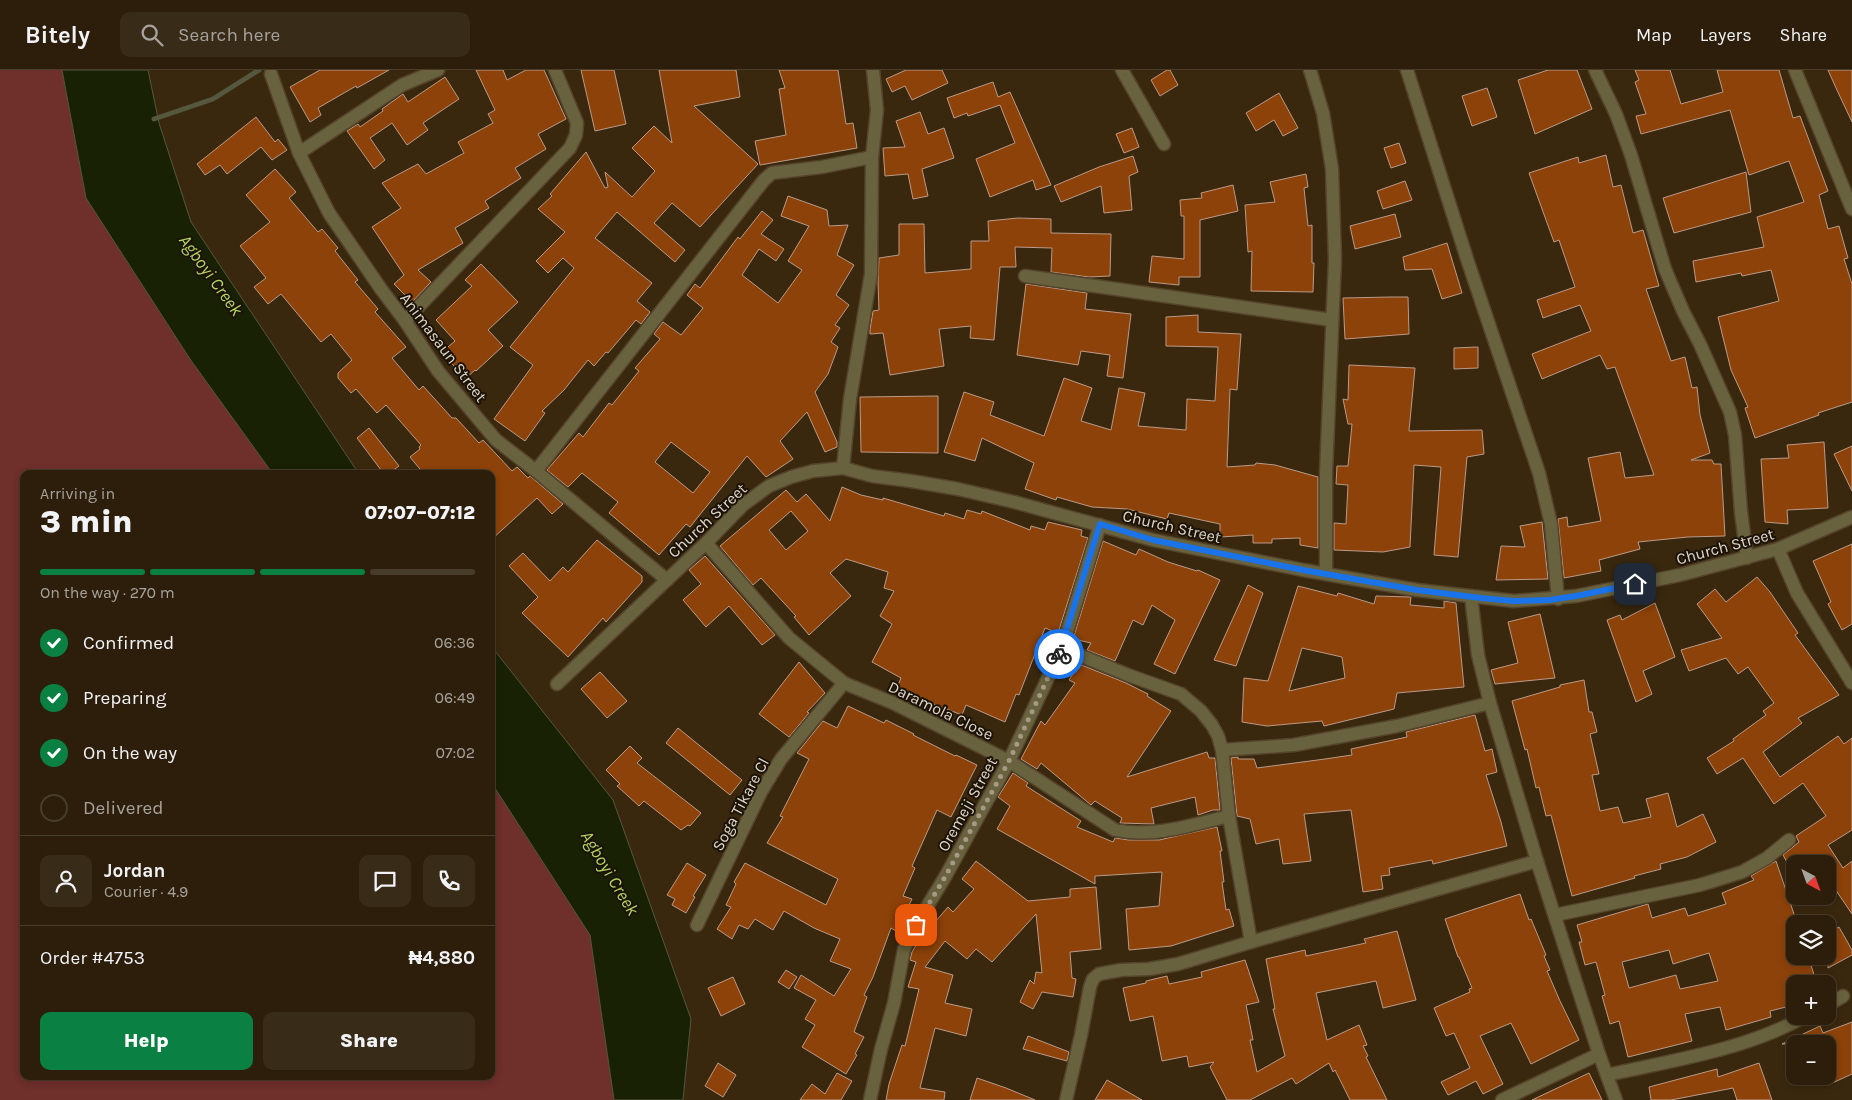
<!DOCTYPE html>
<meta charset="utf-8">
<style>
body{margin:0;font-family:Karla,sans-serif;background:#382b18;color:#f1f3f6;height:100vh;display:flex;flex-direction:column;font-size:19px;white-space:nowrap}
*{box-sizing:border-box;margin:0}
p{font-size:16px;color:#a6a29c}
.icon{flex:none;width:28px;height:28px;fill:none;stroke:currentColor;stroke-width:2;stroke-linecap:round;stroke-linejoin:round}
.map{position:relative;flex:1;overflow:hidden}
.side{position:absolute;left:20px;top:400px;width:475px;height:610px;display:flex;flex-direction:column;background:#2c1e0a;border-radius:10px;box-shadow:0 2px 8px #0003,0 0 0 1px #483c2b}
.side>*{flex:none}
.needle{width:32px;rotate:139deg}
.controls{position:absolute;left:1786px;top:785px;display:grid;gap:10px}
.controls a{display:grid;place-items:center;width:50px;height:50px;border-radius:10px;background:#2c1e0a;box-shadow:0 2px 8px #0003,0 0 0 1px #483c2b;font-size:25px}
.pin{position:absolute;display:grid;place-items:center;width:42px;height:42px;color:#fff;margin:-21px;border-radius:10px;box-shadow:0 2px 8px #0006}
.courier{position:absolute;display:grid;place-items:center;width:50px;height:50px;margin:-25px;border:4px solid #1a73e8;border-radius:50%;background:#fff;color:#222;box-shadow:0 1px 6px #0007}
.headline em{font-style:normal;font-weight:800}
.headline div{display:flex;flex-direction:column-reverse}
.headline{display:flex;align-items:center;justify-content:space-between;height:85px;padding:0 20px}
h1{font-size:32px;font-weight:800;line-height:38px}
.bar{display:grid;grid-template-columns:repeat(4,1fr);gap:8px 5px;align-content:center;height:60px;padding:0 20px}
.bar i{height:6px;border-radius:4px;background:#483c2b}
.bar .current{background:#0b8043}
.bar p{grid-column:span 4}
.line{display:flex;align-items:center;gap:12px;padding:0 20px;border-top:1px solid #483c2b}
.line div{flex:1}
.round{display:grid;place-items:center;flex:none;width:52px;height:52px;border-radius:10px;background:#382b18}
ol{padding:0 20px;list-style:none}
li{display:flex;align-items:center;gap:15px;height:55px}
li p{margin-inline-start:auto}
li .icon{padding:5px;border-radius:50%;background:#0b8043;color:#fff;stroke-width:4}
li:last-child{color:#a6a29c}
li i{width:28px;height:28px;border:2px solid #483c2b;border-radius:50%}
.cta{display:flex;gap:10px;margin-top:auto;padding:10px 20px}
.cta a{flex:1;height:58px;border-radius:10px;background:#0b8043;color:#fff;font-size:20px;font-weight:800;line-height:58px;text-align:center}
.cta a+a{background:#382b18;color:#f1f3f6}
header{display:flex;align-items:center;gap:30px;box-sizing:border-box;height:70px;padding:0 25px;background:#2c1e0a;border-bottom:1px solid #483c2b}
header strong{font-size:24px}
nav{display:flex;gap:28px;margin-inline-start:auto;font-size:18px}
.search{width:350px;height:45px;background:#382b18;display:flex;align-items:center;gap:12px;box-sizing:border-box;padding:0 18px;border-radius:10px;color:#a6a29c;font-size:19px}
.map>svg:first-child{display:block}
.green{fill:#6f2f2b}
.water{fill:#192105;stroke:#55573f}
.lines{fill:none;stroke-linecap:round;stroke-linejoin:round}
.stream{stroke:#55573f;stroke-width:5}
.building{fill:#8d4209;stroke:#bb9a88;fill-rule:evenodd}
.minor-casing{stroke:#55442c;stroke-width:15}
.minor{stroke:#69623e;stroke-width:12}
.done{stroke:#a79986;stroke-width:5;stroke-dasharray:0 9}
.route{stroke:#1a73e8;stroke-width:6}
.labels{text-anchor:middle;stroke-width:4;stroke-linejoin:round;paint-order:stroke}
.street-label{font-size:16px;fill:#e1d6c7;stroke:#1b1308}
.water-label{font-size:18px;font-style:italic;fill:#b3d561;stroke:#1b1308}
</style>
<header>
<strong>Bitely</strong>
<div class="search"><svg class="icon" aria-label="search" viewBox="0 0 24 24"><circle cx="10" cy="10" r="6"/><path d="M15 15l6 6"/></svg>Search here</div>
<nav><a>Map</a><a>Layers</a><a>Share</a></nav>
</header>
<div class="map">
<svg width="1852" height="1030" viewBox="0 0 1852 1030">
<rect width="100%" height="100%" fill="#3a280e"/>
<polygon class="green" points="0,0 62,0 86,128 190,289 273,404 24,404 24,1006 491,1006 491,712 590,865 614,1030 0,1030"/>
<g class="water">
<polygon points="62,0 148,0 159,53 191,152 359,404 273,404 190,289 86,128"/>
<polygon points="491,576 613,730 691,949 683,1030 614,1030 590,865 491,712"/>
</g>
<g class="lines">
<polyline class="stream" points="154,49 213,29 259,0"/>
</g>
<g class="building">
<polygon points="320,0 389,0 357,18 356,16 318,38 321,45 310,52 290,17"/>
<polygon points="476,0 503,0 507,10 526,0 544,0 566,49 538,64 546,79 515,98 521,108 485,131 489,138 455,158 463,173 418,200 431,212 412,232 394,214 404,205 372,157 401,138 382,113 418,94 426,104 464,83 458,72 493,53 488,44 495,40"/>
<polygon points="581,0 614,0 626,54 595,61"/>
<polygon points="659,0 736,0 740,27 694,36 758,94 700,157 672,133 654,153 685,180 675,192 617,142 595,168 652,213 637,231 650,242 641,254 636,250 608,283 606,282 594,296 588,290 564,320 542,341 545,343 525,371 494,349 533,295 510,277 574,198 563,188 548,203 536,191 565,162 538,139 552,126 550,124 586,82 605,118 608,117 605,102 632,127 655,101 632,78 654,56 672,73"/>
<polygon points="779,0 838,0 846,54 853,53 857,78 760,95 755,71 786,65 779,19 785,18"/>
<polygon points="906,0 942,0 948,13 912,30 905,16 892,22 886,9"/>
<polygon points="1167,0 1170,0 1178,15 1160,26 1151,10"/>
<polygon points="1548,0 1577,0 1592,39 1535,64 1518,10"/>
<polygon points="1635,0 1670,0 1681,34 1723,22 1717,0 1779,0 1793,48 1800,46 1828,121 1819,125 1828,159 1839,156 1848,188 1844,189 1852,214 1852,332 1818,343 1819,345 1755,368 1745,338 1748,337 1731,300 1718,247 1779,231 1771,200 1742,206 1741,203 1696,212 1693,191 1764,177 1757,147 1804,132 1789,91 1749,105 1730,40 1641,64 1636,46 1646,44 1635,12 1639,10"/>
<polygon points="1828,0 1852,0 1852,52 1836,18"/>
<polygon points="445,7 459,29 423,53 428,60 407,75 392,53 370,68 385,90 374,99 347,61 358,54 360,57 383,41 382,39 403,24 408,32"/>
<polygon points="993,12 998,27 1010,22 1051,115 1036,120 1033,110 990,127 976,89 1015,73 1000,35 968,46 967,43 954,48 947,28"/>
<polygon points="1487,18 1497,47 1472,56 1462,26"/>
<polygon points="1279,23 1298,58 1283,66 1274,50 1256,61 1246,43"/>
<polygon points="920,42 928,64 944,58 954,88 922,99 928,126 913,129 908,104 885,106 883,78 905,77 896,51"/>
<polygon points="256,47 275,72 278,69 287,80 272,90 261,77 227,104 220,95 205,105 197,94"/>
<polygon points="1132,58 1139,77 1124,83 1116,64"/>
<polygon points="1399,73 1406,93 1391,98 1384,78"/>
<polygon points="1606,85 1613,117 1621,115 1633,163 1643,160 1659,216 1646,219 1671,291 1685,287 1692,318 1697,317 1700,345 1710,383 1691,390 1712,390 1714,394 1721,394 1725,466 1688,467 1638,472 1640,479 1599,490 1601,501 1564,508 1558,449 1567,447 1568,457 1601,451 1588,388 1620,382 1625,408 1654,405 1615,297 1607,299 1600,285 1542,309 1532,284 1591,261 1580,235 1543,248 1537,230 1575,217 1559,170 1554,172 1529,103 1578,87 1579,93"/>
<polygon points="1133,86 1138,102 1129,106 1132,140 1104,143 1101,116 1061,132 1054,116 1099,97"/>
<polygon points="275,99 296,122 289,128 318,162 322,159 338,178 335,181 358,210 355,212 378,239 375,242 406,277 392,288 419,320 423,316 452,348 456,348 479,373 483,370 512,401 517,397 528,408 530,406 563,434 552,444 537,428 491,470 491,404 424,404 410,387 420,379 419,377 421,375 386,335 377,343 356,319 351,323 338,308 338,303 352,290 331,264 321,272 281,224 268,234 254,217 266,208 240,176 270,152 246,125"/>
<polygon points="1746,102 1751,142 1674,163 1663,128"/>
<polygon points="1306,104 1308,117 1304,118 1308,156 1312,155 1312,193 1314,193 1313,222 1251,221 1252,181 1248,182 1245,135 1275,132 1270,112"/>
<polygon points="1405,111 1412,130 1383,139 1377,121"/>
<polygon points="1233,115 1238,141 1200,150 1200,207 1179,207 1179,215 1149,212 1152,186 1184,189 1184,146 1181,146 1180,130 1202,128 1201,123"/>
<path d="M788,126L827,140L829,156L848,155L837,185L854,195L836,225L849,235L835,255L840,258L831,272L838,277L828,304L815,322L837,372V377L825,382L807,342L780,371L793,389L766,407L747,386L690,457L686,454L659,485L609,443L618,432L582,403L568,417L547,400L579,363L583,367L609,333L612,335L639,301L635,298L660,269L654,264L663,252L681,265L703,238L687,225L695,214L700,218L738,167L740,169L762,141L773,150L761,164L784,179L776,191L759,179L742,205L778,233L802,200L788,191L809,156L781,146ZM671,372L710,402L693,423L655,392Z"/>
<polygon points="1395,144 1401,167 1355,179 1350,156"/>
<polygon points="1018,148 1051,149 1051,163 1111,164 1110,206 1089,207 1051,202 1052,178 1015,177 1016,197 1000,197 994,270 970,268 971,256 939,259 944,296 890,305 883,263 870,264 870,260 873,241 879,240 878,212 879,188 899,185 899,154 924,154 925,203 971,199 971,171 989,171 988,151"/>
<polygon points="1447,173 1462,223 1442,229 1432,199 1405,200 1403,187"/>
<polygon points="481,194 518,232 488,260 503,276 476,301 475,300 465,309 442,282 455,271 436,250 472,216 465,210"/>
<polygon points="1026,214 1087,223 1085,239 1131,244 1123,308 1107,306 1110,285 1081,281 1078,295 1017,285"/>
<polygon points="1391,227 1408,227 1409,264 1345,269 1343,228"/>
<polygon points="1198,245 1198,262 1241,264 1237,320 1230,319 1227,397 1255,395 1256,393 1275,395 1318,407 1318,478 1300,475 1300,468 1272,469 1272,473 1253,473 1253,465 1220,467 1220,454 1169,443 1167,449 1127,439 1092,437 1057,427 1056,430 1025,419 1034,393 982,368 975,391 944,382 964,322 994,332 990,345 1044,366 1064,308 1092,318 1081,351 1111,360 1119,318 1145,323 1138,356 1186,360 1187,329 1215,331 1218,277 1166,276 1166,247"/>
<polygon points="1478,277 1478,298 1454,299 1454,278"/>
<polygon points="1349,295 1415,298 1409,361 1482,360 1484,384 1467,387 1458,487 1434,485 1441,397 1414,395 1410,477 1383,482 1334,480 1334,453 1346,454 1348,415 1336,414 1337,396 1348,396 1352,354 1348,354 1343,329 1348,330"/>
<polygon points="938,326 938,383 861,382 860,327"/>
<polygon points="369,358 399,396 388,404 384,404 357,368"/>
<polygon points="1824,372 1828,438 1787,440 1788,454 1765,452 1761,389 1789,388 1787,375"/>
<polygon points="1852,376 1852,421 1834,384"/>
<path d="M842,417L861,425L883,430V428L944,446L945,443L964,449L967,440L981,444L982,441L1030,460L1031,456L1045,460L1048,452L1082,460L1081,466L1088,468L1058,563L1045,558L1019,625L1016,624L1005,652L966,635L962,645L923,630L922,633L896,620L901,608L872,592L892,554L880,546L894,521L884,518L888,502L846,489L830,503L851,526L809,565L794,547L796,546L761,508L753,515L720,476L786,420L797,432L806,424L830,451ZM791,441L808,461L786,480L769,460Z"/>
<polygon points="1542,452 1548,509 1496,510 1501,476 1525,477 1520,456"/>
<polygon points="597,470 642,506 642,512 606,552 603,548 568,587 522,543 538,527 509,496 523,483 550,511 563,497 568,502"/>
<polygon points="1103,471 1136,485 1139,479 1168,492 1197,501 1198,500 1220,510 1175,604 1154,594 1175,550 1152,535 1143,555 1133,550 1115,591 1087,580 1091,573 1073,569"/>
<polygon points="1852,474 1852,554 1842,560 1828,534 1831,532 1813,491"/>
<polygon points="705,486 775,565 762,575 729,536 706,557 683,530 701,514 689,500"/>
<polygon points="1757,507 1770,522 1798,563 1795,565 1839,625 1798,648 1802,653 1763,682 1780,707 1838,666 1844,674 1852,668 1852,760 1828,775 1843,798 1852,791 1852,844 1833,816 1828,820 1828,794 1788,794 1783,785 1799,772 1796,766 1826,746 1803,713 1774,734 1743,688 1717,704 1707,688 1734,671 1733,669 1766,645 1763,641 1774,633 1748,597 1738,604 1726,588 1689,601 1681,580 1722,568 1697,534 1715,519 1726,532"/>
<polygon points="1248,515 1263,523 1236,596 1214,590"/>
<path d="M1298,516L1337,526L1338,523L1374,534L1376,526L1411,527L1410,535L1444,538V531L1456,533L1464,617L1397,623L1394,639L1324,656L1322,651L1267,656L1242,652L1244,608L1268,611ZM1302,578L1342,587L1345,608L1289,621Z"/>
<polygon points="1655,533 1675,587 1643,601 1652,624 1636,632 1607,550 1620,545 1622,550"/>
<polygon points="1540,544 1555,608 1495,614 1491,600 1518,593 1508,552"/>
<polygon points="799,592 825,623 807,642 809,643 789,667 759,644"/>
<polygon points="1079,594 1126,613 1148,624 1147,626 1171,641 1127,707 1207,682 1209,688 1215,688 1220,740 1213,740 1198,745 1195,727 1151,738 1154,754 1120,753 1122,748 1095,731 1091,735 1041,693 1037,699 1021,689 1041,651 1045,655 1075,613 1069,610"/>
<polygon points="600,602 627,631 607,648 581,619"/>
<polygon points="1584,610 1589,642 1592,642 1597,662 1590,664 1599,704 1592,705 1600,741 1618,737 1623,753 1651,747 1646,729 1668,723 1677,757 1703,744 1716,772 1687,787 1660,794 1661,799 1634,806 1635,808 1572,826 1551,745 1546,746 1539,717 1536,718 1527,679 1525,680 1512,631 1560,617 1560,615"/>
<polygon points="848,636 884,653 886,650 914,664 913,665 955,686 956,685 977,695 951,747 937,740 912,796 915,798 903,826 912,829 896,861 891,858 873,907 864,925 867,927 854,962 864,967 855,984 857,985 846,1004 802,977 815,955 805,949 816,930 794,918 801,905 834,926 851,899 830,891 840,869 814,858 784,841 773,860 755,849 748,859 739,855 732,869 717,859 731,837 726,835 736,814 734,812 745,793 826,835 838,809 767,773 783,747 780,746 809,689 797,683 823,651 837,658"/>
<polygon points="1475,645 1485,681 1492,679 1497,702 1486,705 1501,752 1507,776 1433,794 1432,790 1389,798 1390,805 1381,806 1383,819 1363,822 1351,740 1304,744 1311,791 1283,794 1279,769 1256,774 1250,749 1237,746 1231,688 1238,687 1238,689 1254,689 1257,698 1325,689 1352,685 1351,679 1407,667 1406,662"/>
<polygon points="678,658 742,710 730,725 666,673"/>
<polygon points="630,676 642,688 637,693 701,743 690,756 688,755 681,760 644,731 639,736 617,716 620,714 606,700"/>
<polygon points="1013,703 1028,713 1026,716 1081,751 1077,757 1113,772 1115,768 1129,770 1159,770 1217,757 1222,781 1220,781 1224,812 1222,812 1226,840 1229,839 1234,856 1171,876 1129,880 1126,839 1159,836 1162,802 1095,806 1095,814 997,759 1010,736 998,727"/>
<polygon points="976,791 1028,831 1070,827 1070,819 1096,817 1101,879 1070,882 1072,908 1076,909 1073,927 1042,922 1033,939 1020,932 1030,910 1034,914 1036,902 1042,903 1036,844 992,892 976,879 967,889 945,871 925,897 953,905 945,933 972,939 966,966 935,958 920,1018 945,1022 944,1030 886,1030 889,1014 902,975 905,976 919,919 908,917 916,892 910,890 912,882 926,858 928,860 948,837 953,842 974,819 962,809"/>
<path d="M1776,791L1795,847V886H1808L1817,914H1795V926L1788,929L1790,936L1770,941L1771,947L1726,960L1720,937L1685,944L1692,971L1628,987L1619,951L1610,954L1602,926L1605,925L1596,892L1585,895L1579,872H1582L1577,855L1648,834L1652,848L1685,838L1688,846L1726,834L1722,823L1754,810L1751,806ZM1669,880L1673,894L1709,883L1718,911L1680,919L1676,905L1629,918L1622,892Z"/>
<polygon points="687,793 706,805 693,826 695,827 686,843 672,835 675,829 667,825"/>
<polygon points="1520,824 1529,850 1531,849 1546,885 1544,886 1550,900 1547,901 1560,931 1579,970 1531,994 1511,953 1480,966 1503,1014 1483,1024 1476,1011 1448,1025 1441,1012 1470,998 1454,963 1446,966 1434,938 1470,922 1469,919 1472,918 1459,887 1458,887 1445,849"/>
<polygon points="1839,857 1852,880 1852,885 1828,898 1828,863"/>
<polygon points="1397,861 1416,930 1383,938 1376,911 1316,923 1327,970 1359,955 1367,975 1363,976 1368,986 1366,987 1387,1030 1350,1030 1335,1000 1333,1002 1329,993 1296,1014 1292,1008 1250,1030 1227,1030 1210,997 1214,992 1189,997 1187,986 1162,991 1153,946 1130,951 1123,918 1146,913 1146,911 1167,906 1169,914 1202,907 1201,902 1245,890 1259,932 1246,935 1253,970 1250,970 1257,1002 1285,986 1273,939 1275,939 1266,889 1305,880 1306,886 1366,873 1364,869"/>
<polygon points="786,900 797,907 789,919 778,912"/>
<polygon points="733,907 745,934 721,946 708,918"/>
<polygon points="1852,952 1852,1004 1828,1015 1828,974 1782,974 1820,956 1823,963"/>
<polygon points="1028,966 1069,982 1067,991 1023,979"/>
<polygon points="718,993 736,1005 723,1027 705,1016"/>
<polygon points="1759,993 1772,1030 1737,1030 1733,1018 1671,1030 1651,1030 1649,1017 1717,999 1718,1007"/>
<polygon points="837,1003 852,1011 841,1030 800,1030 812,1014 825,1024"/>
<polygon points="1589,1003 1602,1030 1532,1030"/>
<polygon points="977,1008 1006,1018 1035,1030 970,1030"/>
<polygon points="1107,1010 1142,1030 1095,1030"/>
</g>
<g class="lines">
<g class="minor-casing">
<g id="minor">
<polyline points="1122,0 1164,74"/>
<polyline points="1310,0 1323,43 1332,99 1335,189 1326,403 1326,503"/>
<polyline points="1407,0 1467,189 1539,403 1551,454 1558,529"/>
<polyline points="1595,0 1616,44 1631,85 1665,199 1683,241 1700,274 1730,342 1735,365 1741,442 1747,488"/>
<polyline points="1795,0 1852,139"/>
<polyline points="271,4 299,83 329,143 381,219 405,251 438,301 496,370 536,401 667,510"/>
<polyline points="299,83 402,15 438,0"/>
<polyline points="1025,206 1332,250"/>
<polyline points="405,251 570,78 576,65 577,53 555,0"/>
<polyline points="843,398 850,329 871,204 872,87 877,40 873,0"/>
<polyline points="536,401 764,110 772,103 822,97 872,87"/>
<path d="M706,473L789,568L844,613L893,633L1009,691L1115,760C1153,768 1192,755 1229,746"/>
<polyline points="1778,479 1797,523 1852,613"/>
<polyline points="1471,526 1478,585 1490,633 1537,791 1599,984 1616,1030"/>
<polyline points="1062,578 1128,605 1181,624 1201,641 1212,655 1218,666 1222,680 1229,746 1251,872"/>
<polyline points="557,614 706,473 743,435 769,416 791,407 813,401 843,398 872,406 911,411 958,419 1014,432 1153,470 1303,500 1417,520 1514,531 1576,526 1680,505 1778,479 1852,447"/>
<polyline points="1222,680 1294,675 1397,656 1490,633"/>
<polyline points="1555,845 1700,815 1742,802 1767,788 1789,770"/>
<polyline points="697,855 761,722 781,689 844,613"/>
<polyline points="1828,935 1843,926"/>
<path d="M1607,1005C1674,990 1745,980 1806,946"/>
<polyline points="870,1030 881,979 894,933 904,879 916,855 945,807 1009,691 1062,578 1100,455"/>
<polyline points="1066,1030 1081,965 1090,917 1093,909 1099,904 1121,900 1149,899 1178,894 1251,872 1537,791"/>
<polyline points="1502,1030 1599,984"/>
</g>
</g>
<use href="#minor" class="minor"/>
</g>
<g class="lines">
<polyline class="done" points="916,855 945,807 1009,691 1059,584"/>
<polyline class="route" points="1059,584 1100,454 1153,470 1303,500 1417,520 1481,528 1514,531 1549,530 1576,526 1635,514"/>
</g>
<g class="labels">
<g class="street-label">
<text transform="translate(444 277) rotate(53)" y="6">Animasaun Street</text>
<text transform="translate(707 450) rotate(-43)" y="6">Church Street</text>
<text transform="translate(1172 456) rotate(13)" y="6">Church Street</text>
<text transform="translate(1725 476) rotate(-15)" y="6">Church Street</text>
<text transform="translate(941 640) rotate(26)" y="6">Daramola Close</text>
<text transform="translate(740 734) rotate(-62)" y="6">Soga Tikare Cl</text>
<text transform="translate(967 734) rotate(-61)" y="6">Oremeji Street</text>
</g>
<g class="water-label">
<text transform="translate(211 205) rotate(54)" y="6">Agboyi Creek</text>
<text transform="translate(610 803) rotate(59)" y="6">Agboyi Creek</text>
</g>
</g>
</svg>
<div class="controls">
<a><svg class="needle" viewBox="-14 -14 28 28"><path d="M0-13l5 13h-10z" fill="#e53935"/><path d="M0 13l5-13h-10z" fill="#a6a29c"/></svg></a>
<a><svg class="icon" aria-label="layers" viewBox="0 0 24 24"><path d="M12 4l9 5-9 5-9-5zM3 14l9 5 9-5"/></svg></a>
<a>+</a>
<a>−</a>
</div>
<div class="pin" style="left:916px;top:855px;background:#ea580c"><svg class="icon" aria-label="bag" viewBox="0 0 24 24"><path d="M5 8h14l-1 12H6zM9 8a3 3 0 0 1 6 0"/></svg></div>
<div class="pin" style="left:1635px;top:514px;background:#1f2937"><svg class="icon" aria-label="home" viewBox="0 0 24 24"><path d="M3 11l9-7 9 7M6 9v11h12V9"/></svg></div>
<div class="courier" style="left:1059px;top:584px"><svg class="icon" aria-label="bike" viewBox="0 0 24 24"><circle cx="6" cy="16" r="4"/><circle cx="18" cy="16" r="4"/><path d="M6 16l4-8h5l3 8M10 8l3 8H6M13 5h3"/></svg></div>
<section class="side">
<div class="headline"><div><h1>3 min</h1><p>Arriving in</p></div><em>07:07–07:12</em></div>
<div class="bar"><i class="current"></i><i class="current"></i><i class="current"></i><i></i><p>On the way · 270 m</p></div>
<ol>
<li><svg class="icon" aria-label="check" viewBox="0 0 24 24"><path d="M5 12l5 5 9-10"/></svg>Confirmed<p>06:36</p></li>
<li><svg class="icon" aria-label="check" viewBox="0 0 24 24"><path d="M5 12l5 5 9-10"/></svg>Preparing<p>06:49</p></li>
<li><svg class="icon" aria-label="check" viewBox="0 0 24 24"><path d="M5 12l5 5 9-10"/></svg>On the way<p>07:02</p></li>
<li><i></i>Delivered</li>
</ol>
<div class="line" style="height:90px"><a class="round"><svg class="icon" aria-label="person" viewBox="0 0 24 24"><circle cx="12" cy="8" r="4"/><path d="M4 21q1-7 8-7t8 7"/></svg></a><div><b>Jordan</b><p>Courier · 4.9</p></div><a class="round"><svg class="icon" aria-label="chat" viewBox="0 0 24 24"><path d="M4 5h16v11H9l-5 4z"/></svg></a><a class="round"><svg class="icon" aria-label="phone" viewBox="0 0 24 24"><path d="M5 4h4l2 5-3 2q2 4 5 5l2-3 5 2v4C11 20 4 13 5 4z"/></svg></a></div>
<div class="line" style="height:65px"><div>Order #4753</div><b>₦4,880</b></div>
<div class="cta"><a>Help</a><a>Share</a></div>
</section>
</div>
